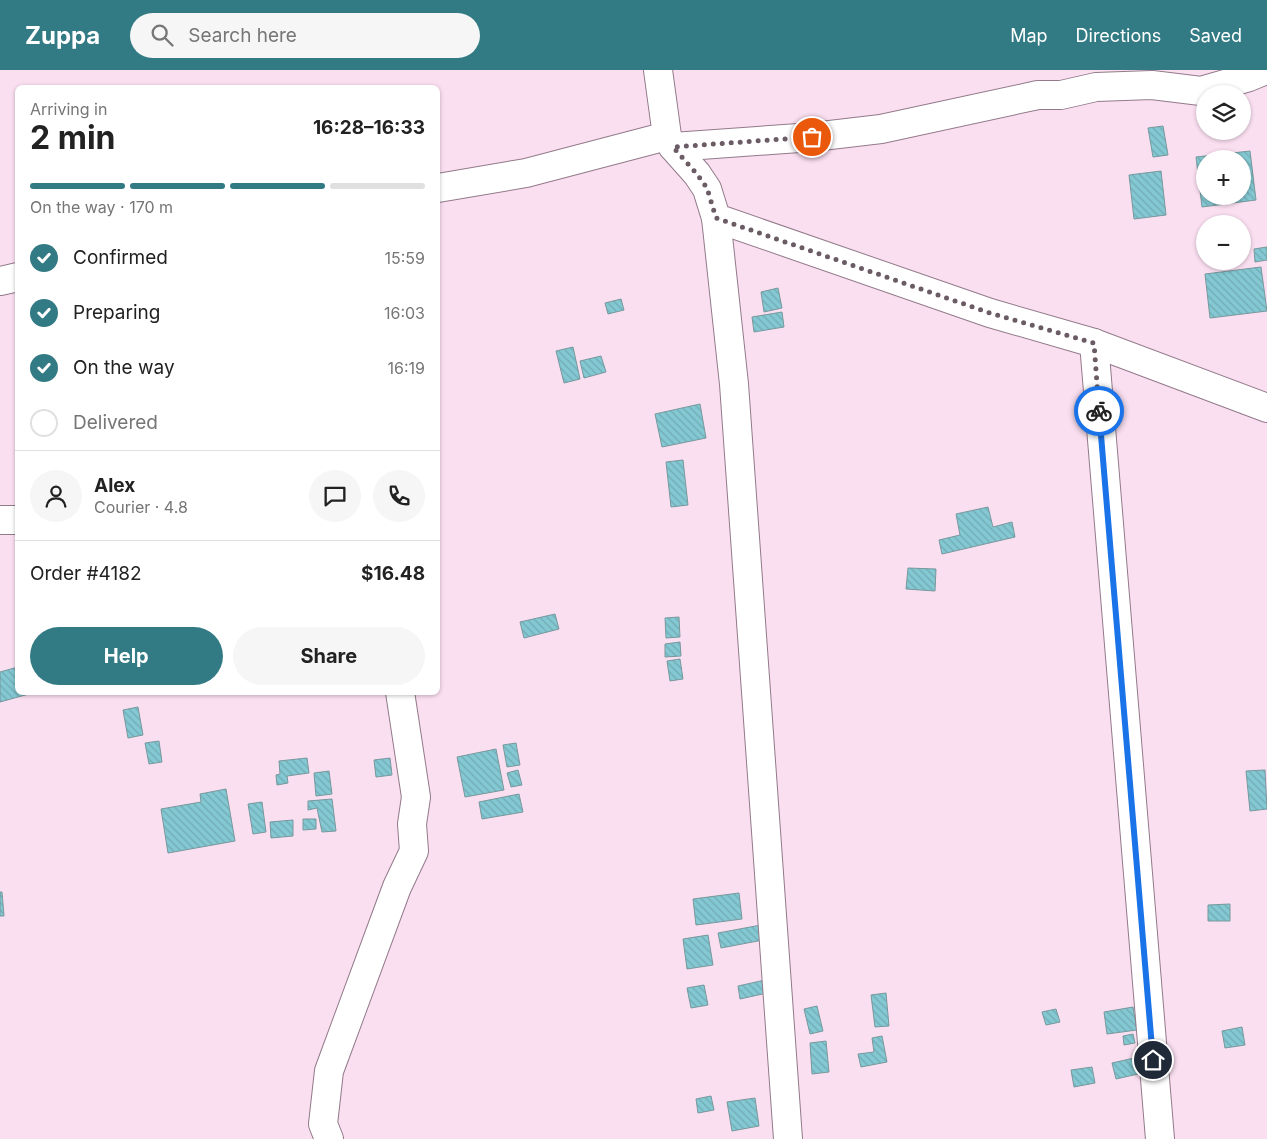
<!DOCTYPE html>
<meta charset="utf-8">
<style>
body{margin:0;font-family:Inter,sans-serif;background:#f6f6f6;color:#222;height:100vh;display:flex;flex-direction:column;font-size:19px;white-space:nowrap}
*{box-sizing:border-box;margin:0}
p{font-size:16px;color:#767676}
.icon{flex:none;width:28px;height:28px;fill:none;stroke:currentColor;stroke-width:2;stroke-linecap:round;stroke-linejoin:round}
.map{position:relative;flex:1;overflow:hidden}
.side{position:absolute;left:15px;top:15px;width:425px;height:610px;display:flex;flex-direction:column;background:#fff;border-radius:8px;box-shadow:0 1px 4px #0004}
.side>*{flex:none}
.buttons{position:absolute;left:1196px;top:15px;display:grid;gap:10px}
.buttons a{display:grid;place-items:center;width:55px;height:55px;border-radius:50%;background:#fff;box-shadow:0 1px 4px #0004;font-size:25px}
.pin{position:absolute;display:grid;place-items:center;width:42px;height:42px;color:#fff;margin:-21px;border:2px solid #fff;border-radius:50%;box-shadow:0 1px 5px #0007}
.courier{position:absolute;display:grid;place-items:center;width:50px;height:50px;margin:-25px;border:4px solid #1a73e8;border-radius:50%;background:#fff;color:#222;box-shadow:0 1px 6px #0007}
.headline em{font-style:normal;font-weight:700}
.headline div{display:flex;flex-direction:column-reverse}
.headline{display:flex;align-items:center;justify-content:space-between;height:85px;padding:0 15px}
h1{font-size:32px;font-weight:700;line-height:38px}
.bar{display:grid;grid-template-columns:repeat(4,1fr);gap:8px 5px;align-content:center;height:60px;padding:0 15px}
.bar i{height:6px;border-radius:4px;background:#e0e0e0}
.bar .active{background:#337b84}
.bar p{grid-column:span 4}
.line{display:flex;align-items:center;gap:12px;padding:0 15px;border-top:1px solid #e0e0e0}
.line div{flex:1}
.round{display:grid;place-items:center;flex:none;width:52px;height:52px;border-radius:26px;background:#f6f6f6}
ol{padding:0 15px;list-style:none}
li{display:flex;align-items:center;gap:15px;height:55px}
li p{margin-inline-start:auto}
li .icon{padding:5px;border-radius:50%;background:#337b84;color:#fff;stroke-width:4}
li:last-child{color:#767676}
li i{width:28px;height:28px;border:2px solid #e0e0e0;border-radius:50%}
.cta{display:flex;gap:10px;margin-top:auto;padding:10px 15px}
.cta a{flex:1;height:58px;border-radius:30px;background:#337b84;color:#fff;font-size:20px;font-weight:700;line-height:58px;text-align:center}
.cta a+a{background:#f6f6f6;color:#222}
header{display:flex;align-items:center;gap:30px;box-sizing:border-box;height:70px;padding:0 25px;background:#337b84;color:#fff}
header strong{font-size:24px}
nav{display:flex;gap:28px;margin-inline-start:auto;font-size:18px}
.search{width:350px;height:45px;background:#f6f6f6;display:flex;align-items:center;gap:12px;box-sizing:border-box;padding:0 18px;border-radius:28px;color:#767676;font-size:19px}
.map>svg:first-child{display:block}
.building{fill:url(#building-back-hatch);stroke:#78989d;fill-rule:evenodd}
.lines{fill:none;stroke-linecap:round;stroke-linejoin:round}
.minor-casing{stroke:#927a8a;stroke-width:30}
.minor{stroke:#fff;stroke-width:28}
.done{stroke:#6a5b65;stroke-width:5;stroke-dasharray:0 9}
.route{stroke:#1a73e8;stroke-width:6}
</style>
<header>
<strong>Zuppa</strong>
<div class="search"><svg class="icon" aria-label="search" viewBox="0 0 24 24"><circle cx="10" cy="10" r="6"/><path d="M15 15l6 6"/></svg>Search here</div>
<nav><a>Map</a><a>Directions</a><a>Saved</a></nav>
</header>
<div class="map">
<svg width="1267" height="1069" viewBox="0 0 1267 1069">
<defs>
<pattern id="building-back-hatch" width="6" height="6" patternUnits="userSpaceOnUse" patternTransform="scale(1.25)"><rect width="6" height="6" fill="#83c8d2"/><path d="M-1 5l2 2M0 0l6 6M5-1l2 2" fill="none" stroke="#71abb4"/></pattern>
</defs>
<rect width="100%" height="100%" fill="#fadff1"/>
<g class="building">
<polygon points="1163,56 1168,85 1153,87 1148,58"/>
<path d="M1250,81L1256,130L1202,137L1196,87ZM1205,89H1242V126H1205Z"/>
<polygon points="1161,101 1166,145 1134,149 1129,105"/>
<polygon points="1267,177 1267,190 1255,192 1254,179"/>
<polygon points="1261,197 1267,241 1210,248 1205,204"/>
<polygon points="778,218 782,238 764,242 761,222"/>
<polygon points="621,229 624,240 608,244 605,233"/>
<polygon points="782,242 784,257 754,262 752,247"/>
<polygon points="573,277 580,309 564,313 556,281"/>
<polygon points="601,286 606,302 584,308 580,291"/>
<polygon points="700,334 706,368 662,377 655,344"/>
<polygon points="683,390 688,435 671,437 666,392"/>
<polygon points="988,437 993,457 1012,452 1015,467 942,484 939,470 960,465 956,444"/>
<polygon points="908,498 936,499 935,521 906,519"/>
<polygon points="555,544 559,559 524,568 520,552"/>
<polygon points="679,547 680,567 666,568 665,548"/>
<polygon points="680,572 681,586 665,587 665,574"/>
<polygon points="680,589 683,609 670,611 667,591"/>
<polygon points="18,597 18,622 28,622 29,624 0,632 0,602"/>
<polygon points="138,637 143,665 128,668 123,640"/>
<polygon points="159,671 162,692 149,694 145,673"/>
<polygon points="516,673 520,695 507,697 503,675"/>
<polygon points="496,679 504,720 465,727 457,687"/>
<polygon points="307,688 309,703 287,706 288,713 277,715 276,705 280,704 279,691"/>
<polygon points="390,688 392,705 376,707 374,690"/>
<polygon points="518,700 522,715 511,717 507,703"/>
<polygon points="1265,700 1267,739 1250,741 1246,701"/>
<polygon points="329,701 332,724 316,726 314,703"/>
<polygon points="226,719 235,771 168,783 161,739 201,732 200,724"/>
<polygon points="519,724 523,742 482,749 479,732"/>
<polygon points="332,729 336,761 322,762 317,738 308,740 308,731"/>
<polygon points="262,732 266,762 253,764 248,734"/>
<polygon points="303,749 316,749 316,759 303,760"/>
<polygon points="293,750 293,766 271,768 270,752"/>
<polygon points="0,822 2,822 4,846 0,846"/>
<polygon points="739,823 742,849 696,855 693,829"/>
<polygon points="1230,834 1230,851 1208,851 1208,835"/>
<polygon points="761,855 763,870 721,878 718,863"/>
<polygon points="708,865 713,895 687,899 683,869"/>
<polygon points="765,910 767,923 740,929 738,916"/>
<polygon points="704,915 708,935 691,938 687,918"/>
<polygon points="886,923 889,956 875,957 871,925"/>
<polygon points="817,936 823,961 810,964 804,939"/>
<polygon points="1133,937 1137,960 1107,964 1104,942"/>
<polygon points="1056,939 1060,952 1046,955 1042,942"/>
<polygon points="1242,957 1245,975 1225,978 1222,961"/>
<polygon points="1133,964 1135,973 1124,975 1123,966"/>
<polygon points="882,966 887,992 861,997 858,984 874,982 872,968"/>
<polygon points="826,971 829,1002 812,1004 810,973"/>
<polygon points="1134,988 1138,1004 1116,1009 1112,993"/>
<polygon points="1092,997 1095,1013 1074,1017 1071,1000"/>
<polygon points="711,1026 714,1040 698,1043 696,1029"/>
<polygon points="755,1028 759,1056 732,1061 727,1032"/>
</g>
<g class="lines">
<g class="minor-casing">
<g id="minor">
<polyline points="658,0 667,66 673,77 697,104 707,119 716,148 990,243 1094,273 1267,338"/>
<polyline points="673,77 813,67 881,59 1038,25 1061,25 1096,17 1152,15 1201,21 1249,7 1266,0"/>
<polyline points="438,118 526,103 667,66"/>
<polyline points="716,148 734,314 788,1069"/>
<polyline points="0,211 18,207"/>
<polyline points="1094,273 1160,1069"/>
<polyline points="0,450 18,450"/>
<polyline points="329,1069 323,1054 329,1001 397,817 414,781 412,754 416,727 400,622"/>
</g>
</g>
<use href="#minor" class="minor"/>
</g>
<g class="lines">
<polyline class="done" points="812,67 673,77 697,104 707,118 716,148 990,243 1094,273 1099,341"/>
<polyline class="route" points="1099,341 1153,990"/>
</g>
</svg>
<div class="buttons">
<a><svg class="icon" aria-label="layers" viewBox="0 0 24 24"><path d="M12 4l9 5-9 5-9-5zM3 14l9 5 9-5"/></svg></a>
<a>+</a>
<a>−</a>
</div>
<div class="pin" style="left:812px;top:67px;background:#ea580c"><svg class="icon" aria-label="bag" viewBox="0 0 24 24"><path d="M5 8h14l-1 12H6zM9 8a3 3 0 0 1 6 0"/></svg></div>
<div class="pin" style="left:1153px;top:990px;background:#1f2937"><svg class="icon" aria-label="home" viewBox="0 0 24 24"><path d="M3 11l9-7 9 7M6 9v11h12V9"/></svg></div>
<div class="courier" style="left:1099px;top:341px"><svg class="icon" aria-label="bike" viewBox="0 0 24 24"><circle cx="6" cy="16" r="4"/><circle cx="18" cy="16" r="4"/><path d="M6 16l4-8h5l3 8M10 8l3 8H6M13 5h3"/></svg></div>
<section class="side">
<div class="headline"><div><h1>2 min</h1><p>Arriving in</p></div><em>16:28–16:33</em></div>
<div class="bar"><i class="active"></i><i class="active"></i><i class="active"></i><i></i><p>On the way · 170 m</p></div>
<ol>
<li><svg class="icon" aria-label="check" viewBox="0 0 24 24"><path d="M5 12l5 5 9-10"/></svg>Confirmed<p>15:59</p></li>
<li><svg class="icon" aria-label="check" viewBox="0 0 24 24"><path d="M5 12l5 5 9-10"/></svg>Preparing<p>16:03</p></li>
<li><svg class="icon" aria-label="check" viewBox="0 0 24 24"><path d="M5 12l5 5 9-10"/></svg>On the way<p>16:19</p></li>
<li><i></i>Delivered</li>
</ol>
<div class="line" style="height:90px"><a class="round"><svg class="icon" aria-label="person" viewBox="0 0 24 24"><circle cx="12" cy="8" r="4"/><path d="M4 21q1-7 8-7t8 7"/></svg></a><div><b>Alex</b><p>Courier · 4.8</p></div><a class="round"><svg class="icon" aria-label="chat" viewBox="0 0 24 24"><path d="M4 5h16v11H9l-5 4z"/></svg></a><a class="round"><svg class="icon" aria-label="phone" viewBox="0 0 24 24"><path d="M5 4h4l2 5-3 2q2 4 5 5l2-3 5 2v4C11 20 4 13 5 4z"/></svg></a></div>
<div class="line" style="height:65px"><div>Order #4182</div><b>$16.48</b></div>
<div class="cta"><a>Help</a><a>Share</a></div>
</section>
</div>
